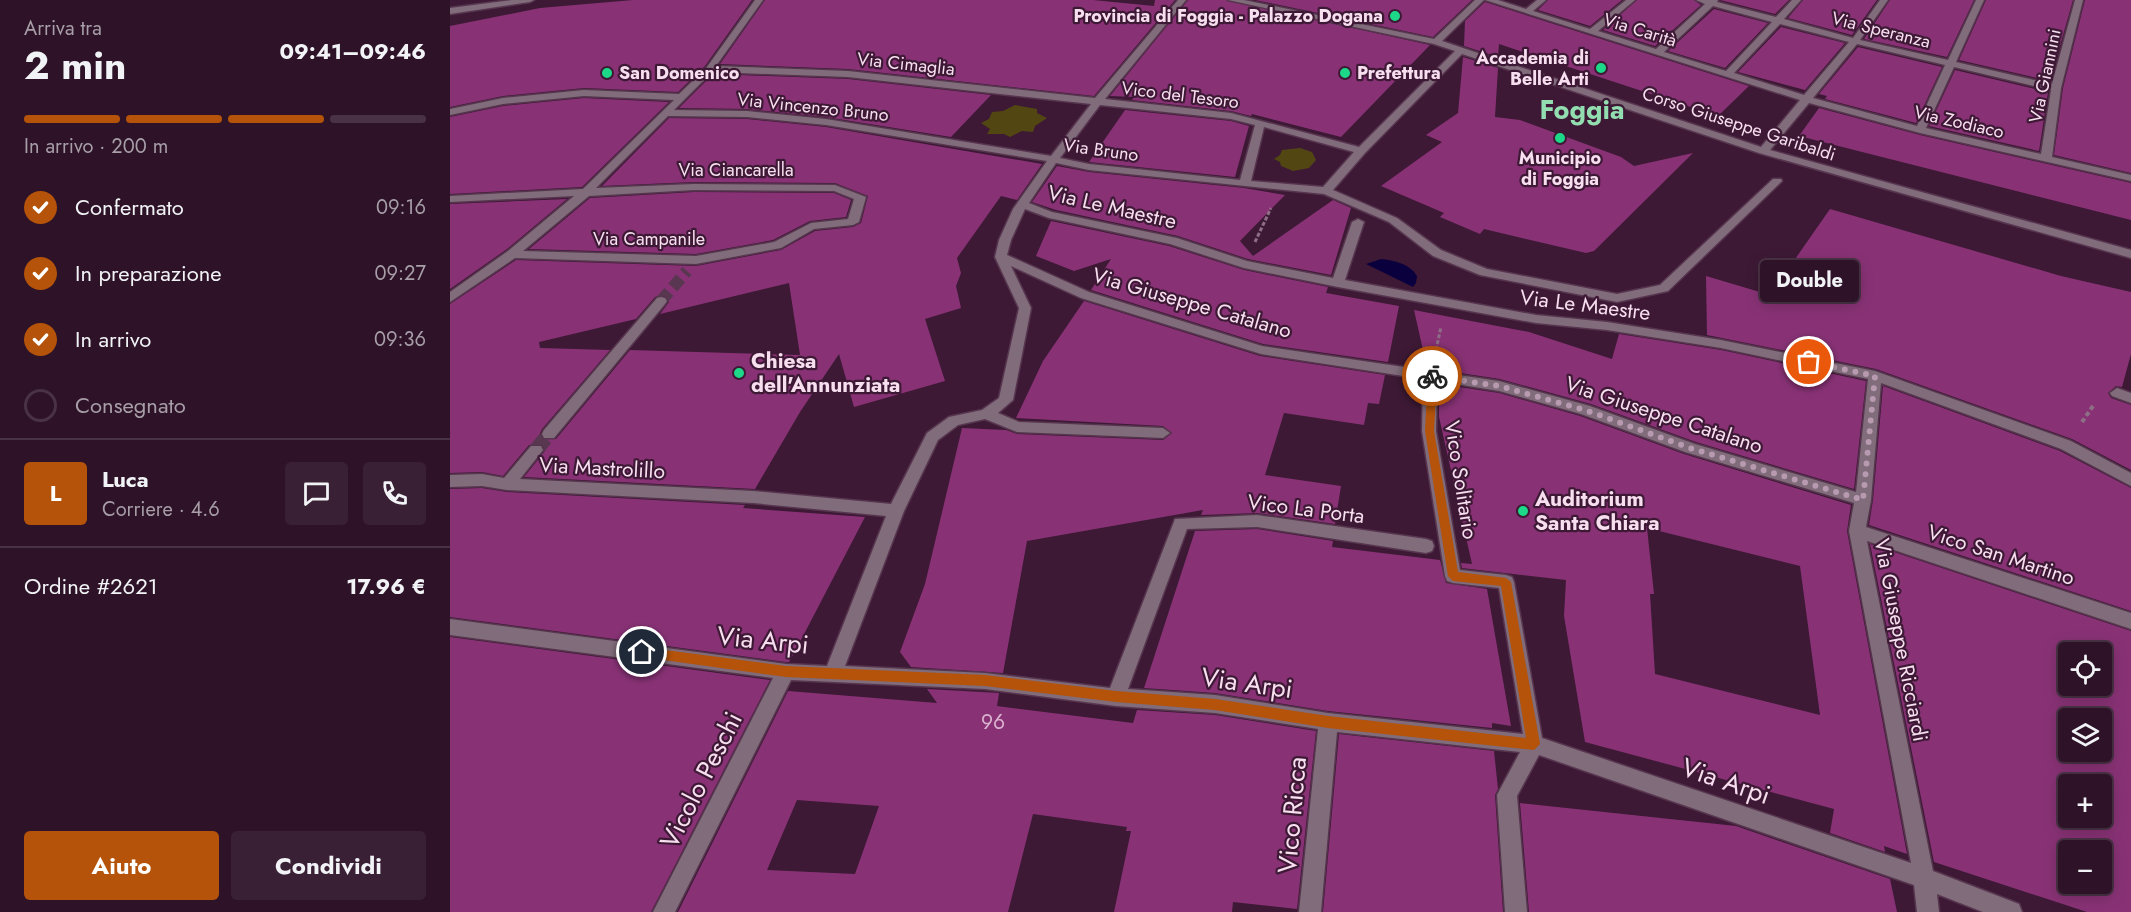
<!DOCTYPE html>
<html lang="it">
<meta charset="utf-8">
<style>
body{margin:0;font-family:Jost,sans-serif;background:#3a2034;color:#f1f3f6;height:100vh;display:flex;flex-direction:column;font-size:22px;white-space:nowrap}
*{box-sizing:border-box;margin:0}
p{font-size:20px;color:#a79ea8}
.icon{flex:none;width:33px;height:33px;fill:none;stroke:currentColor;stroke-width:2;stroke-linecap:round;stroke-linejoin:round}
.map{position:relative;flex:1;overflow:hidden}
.sheet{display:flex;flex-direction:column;background:#2e1328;width:450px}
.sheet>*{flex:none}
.tools{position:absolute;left:1608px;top:642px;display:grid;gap:12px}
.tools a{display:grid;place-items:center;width:54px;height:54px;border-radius:6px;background:#2e1328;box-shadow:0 3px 15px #0003,0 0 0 2px #493245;font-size:30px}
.pin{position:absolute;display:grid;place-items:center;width:51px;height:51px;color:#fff;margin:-26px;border:3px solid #fff;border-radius:50%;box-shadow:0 2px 6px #0007}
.courier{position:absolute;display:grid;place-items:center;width:60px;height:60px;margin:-30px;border:4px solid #b45309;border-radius:50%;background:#fff;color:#222;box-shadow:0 2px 8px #0007}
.bubble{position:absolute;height:42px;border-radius:6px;background:#2e1328;box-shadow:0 3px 15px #0003,0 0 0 2px #493245;font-size:20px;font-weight:700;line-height:42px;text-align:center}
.head em{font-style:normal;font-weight:700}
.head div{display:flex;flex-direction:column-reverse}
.head{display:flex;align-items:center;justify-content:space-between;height:102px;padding:0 24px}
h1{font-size:39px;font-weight:700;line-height:45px}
.bar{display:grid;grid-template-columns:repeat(4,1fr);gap:9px 6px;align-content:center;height:72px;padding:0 24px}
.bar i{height:8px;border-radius:4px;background:#493245}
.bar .current{background:#b45309}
.bar p{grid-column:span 4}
.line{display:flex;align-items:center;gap:15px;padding:0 24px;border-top:2px solid #493245}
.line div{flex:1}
.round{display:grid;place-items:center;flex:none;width:63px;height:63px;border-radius:6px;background:#3a2034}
ol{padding:0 24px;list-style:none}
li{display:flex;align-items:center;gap:18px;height:66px}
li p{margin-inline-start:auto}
li .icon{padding:6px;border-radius:50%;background:#b45309;color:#fff;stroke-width:4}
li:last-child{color:#a79ea8}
li i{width:33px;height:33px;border:3px solid #493245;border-radius:50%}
.primary-button{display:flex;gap:12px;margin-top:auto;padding:12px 24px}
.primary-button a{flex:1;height:69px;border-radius:6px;background:#b45309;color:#fff;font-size:24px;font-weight:700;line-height:69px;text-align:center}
.primary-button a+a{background:#3a2034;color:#f1f3f6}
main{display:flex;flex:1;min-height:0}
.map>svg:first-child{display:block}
.green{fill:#524712}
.water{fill:#0b003e}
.building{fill:#883275;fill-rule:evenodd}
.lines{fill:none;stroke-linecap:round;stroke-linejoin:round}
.minor-tunnel-far1{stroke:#593751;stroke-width:12;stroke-dasharray:12 6;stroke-linecap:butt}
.minor-tunnel{stroke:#593751;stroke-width:15;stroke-dasharray:15 8;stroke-linecap:butt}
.minor-casing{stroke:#57354f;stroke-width:3}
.path-far1{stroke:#8e6e86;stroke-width:3;stroke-dasharray:4 2;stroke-linecap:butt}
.path{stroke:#8e6e86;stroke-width:4;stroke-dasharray:4.5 3;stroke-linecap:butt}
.minor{fill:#806c7a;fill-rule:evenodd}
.route{fill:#b45309}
.done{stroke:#b79aaf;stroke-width:6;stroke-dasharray:0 10.8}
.poi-dot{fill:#1dd888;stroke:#3d1935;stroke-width:2}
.labels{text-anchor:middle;stroke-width:4.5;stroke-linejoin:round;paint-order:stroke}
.far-poi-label{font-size:18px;font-weight:bold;fill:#f8dff0;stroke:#3d1935;text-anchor:end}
.far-street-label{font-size:18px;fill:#f8dff0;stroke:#3d1935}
.street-label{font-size:21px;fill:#f8dff0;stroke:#3d1935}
.poi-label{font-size:21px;font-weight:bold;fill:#f8dff0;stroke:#3d1935;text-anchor:start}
.near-number-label{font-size:21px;fill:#dcb4d1}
.near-street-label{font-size:26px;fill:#f8dff0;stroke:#3d1935}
.far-town-label{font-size:27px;font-weight:bold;fill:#92deb0;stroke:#3d1935}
</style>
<main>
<section class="sheet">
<div class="head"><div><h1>2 min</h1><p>Arriva tra</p></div><em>09:41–09:46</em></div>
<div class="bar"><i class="current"></i><i class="current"></i><i class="current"></i><i></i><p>In arrivo · 200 m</p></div>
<ol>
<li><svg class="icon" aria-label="check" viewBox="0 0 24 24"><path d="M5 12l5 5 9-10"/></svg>Confermato<p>09:16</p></li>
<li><svg class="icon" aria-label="check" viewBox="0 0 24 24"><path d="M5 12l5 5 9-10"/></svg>In preparazione<p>09:27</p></li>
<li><svg class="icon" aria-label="check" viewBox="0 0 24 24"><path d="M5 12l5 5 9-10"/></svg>In arrivo<p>09:36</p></li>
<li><i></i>Consegnato</li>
</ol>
<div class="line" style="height:108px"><b class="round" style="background:#b45309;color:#fff">L</b><div><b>Luca</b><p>Corriere · 4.6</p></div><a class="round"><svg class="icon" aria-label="chat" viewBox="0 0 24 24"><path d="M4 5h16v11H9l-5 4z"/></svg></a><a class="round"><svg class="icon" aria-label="phone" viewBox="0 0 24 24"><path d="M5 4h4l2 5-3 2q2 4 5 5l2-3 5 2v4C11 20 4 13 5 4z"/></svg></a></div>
<div class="line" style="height:78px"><div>Ordine #2621</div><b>17.96 €</b></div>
<div class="primary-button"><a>Aiuto</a><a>Condividi</a></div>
</section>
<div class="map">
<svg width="1681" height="912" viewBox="0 0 1681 912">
<rect width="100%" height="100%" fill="#3d1935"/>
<g class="green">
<polygon points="565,105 587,109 587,113 597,118 585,126 583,132 572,131 560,137 554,134 537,134 540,129 531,123 539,119 542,112 553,111"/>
<polygon points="850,148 862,152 866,160 859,168 843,171 831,166 830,162 824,159 830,155 832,150"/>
</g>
<path class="water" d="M931,259C944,260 960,264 967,276L966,283L963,287L916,264Z"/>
<g class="building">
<polygon points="183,0 302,0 255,66 228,92 134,88 53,96 0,107 0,26 90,8"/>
<polygon points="315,0 643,0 704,6 705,0 725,0 644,96 398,69 270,64"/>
<polygon points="738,0 776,0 980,45 891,137 802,114 801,116 781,111 682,100 684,97 660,96"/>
<polygon points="805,0 1022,0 983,37"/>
<polygon points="1098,0 1172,0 1140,26 1088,10"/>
<polygon points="1187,0 1244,0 1251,5 1205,46 1153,30"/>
<polygon points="1270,0 1339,0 1325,14"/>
<polygon points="1353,0 1427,0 1402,35 1338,18"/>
<polygon points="1440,0 1524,0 1497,57 1414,39"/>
<polygon points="1536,0 1623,0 1600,81 1509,60"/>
<polygon points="1635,0 1681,0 1681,173 1604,155 1613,88"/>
<polygon points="1035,2 1299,86 1268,116 1049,44 1048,57 1014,46 1015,21"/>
<polygon points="1264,9 1318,23 1275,68 1218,51"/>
<polygon points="1331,27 1395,43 1355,90 1288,72"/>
<polygon points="1408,47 1492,67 1466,123 1375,99 1377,96 1369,94"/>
<polygon points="1013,57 1048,68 1045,117 1070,120 1171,157 1184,166 1243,153 1144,251 1136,253 1034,229 1030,234 990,217 994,213 931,186 992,142 976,135 1008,113"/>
<polygon points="1505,70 1598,92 1589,151 1479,126"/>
<polygon points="263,74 398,79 541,95 501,137 376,117 297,109 229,108"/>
<polygon points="134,98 219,102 132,187 0,194 0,117 53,106"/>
<polygon points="1369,108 1470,135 1681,183 1681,220 1349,136"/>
<polygon points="675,110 781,121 799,126 785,177 639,162"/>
<path d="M219,118L297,119L376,127L592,164L567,200L551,196L507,258L511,273L506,286L511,308L475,319L495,381L404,407L389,354L350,412L305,489L74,477L95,451L91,444L79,445L53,476L32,472L0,473V304L66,260L246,266L331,250L365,231L403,227L411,223L418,196L385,183L244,182L152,186ZM339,283L350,355L180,350L106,439H92L90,433L92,429L160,350L90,348L89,342L186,319L205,297L210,295L217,297L219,302L210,314Z"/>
<polygon points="607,166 639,172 794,188 835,195 790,241 803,256 883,200 901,208 881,275 798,259 728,236 606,210 582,202"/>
<polygon points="244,192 384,193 401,200 396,217 360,221 323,240 246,254 79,249 140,198"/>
<polygon points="117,199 57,249 0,289 0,204"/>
<polygon points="1380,209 1611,276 1681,292 1681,354 1672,387 1666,386 1658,393 1661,398 1681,405 1681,470 1622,439 1426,369 1257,335 1256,276 1320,295"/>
<polygon points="601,221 719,246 794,270 878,287 876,293 949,306 938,362 813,344 641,290 661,259 624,271 586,256"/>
<polygon points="634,301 810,356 935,375 929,404 918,403 914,425 834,413 815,475 891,486 885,524 807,513 751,515 753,510 577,541 553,673 461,667 450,652 475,584 512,428 556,430 567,434 713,440 722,433 713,426 566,418 593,361"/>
<polygon points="964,310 1079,332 1162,359 1169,334 1271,350 1416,381 1404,489 1246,442 1141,404 1050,379 977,368"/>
<path d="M989,384L1049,393L1130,416L1234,454L1401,505L1397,531L1457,854L1434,846L1435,852L1380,833L1384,809L1135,742L1114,616L1116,580L1012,568L1011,563L1022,564L989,417ZM1197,528L1350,566L1370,715L1205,674L1200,594H1204Z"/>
<polygon points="1433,386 1610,451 1681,488 1681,611 1419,525 1423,500"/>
<polygon points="32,488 57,492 295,505 293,508 415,517 352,638 339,662 336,662 0,617 0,489"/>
<polygon points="807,529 883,541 882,547 990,560 996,583 1037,589 1061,726 1042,723 1042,728 878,711 765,693 694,688 745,531"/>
<path d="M1420,544L1681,631V912H1637L1484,862ZM1618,652H1652V686H1618ZM1618,718H1652V752H1618ZM1618,784H1652V818H1618ZM1618,850H1652V884H1618Z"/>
<polygon points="0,637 320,680 201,912 0,912"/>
<path d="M477,689L549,693L547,706L683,723L687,710L765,715L866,731L847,909L783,902L782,912H664L681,831H676L677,827L583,814L558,912H228L338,691L487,703ZM347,800L429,806L405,874L317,870Z"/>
<polygon points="889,734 1044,751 1048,789 1045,795 1053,912 873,912"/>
<polygon points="1070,803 1286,826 1440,879 1447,912 1079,912"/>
</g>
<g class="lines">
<polyline class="minor-tunnel-far1" points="211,301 237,271"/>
<polyline class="minor-tunnel" points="86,450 99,434"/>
<g class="minor-casing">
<g id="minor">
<polygon points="62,0 84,0 80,2 0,14 0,8"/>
<path d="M305,0H313L266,66L398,71L645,98L728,0H736L655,99L781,113L909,147L1005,51L984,44L778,0H794L984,39L1025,0H1034L992,41L1311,147L1350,100L1035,0H1048L1076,9L1087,0H1096L1083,11L1140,29L1176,0H1185L1148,31L1206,49L1255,4L1246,0H1268L1267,2L1326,17L1342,0H1351L1334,19L1403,38L1430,0H1438L1410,40L1498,60L1526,0H1534L1506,62L1602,84L1625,0H1633L1611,88L1602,157L1681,175V181L1470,133L1359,103L1320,150L1681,250V258L1309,153L1012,54L915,153L883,190L947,218L991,250L1037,269L1167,294L1210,285L1323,179H1331L1332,181L1218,291L1167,302L1030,275L983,256L939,222L874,194L639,170L606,163L579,203L602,212L727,238L797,261L883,278L902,222L908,219L914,222L895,280L1086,315L1157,322L1271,340L1425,371L1621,441L1681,473V486L1611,449L1431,383L1421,500L1416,527L1681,613V629L1417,541L1483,871L1569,904L1572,912H1533L1487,894L1489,912H1467L1464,885L1089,755L1067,796L1077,912H1055L1047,795L1070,752L887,732L871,912H849L868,729L765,713L666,706L535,689L341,680L225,912H203L323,678L0,635V619L336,664L377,666L436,516L303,503L57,490L32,486L0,487V475L32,474L54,478L81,446H91L93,450L70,479L303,491L441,504L477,433L499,417L532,410L549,398L569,308L545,257L549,240L563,209L597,161L376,125L297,117L218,116L146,188L244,184L385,185L416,197L409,222L403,225L364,229L331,248L246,264L65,258L0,302V292L58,251L124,196L0,202V196L133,189L224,100L134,96L53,104L0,115V109L53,98L134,90L229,94L257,67ZM1263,6L1322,22L1276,71L1214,52ZM1330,24L1399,42L1354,95L1284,73ZM1407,44L1495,65L1467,126L1363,98ZM1504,67L1601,90L1591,154L1476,128ZM262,72L398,77L641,104L601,156L376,119L297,111L224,110ZM650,105L781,119L805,125L790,180L639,164L610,158ZM814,127L904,152L873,187L801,181ZM244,190L384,191L404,199L398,219L361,223L324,242L246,256L73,251L139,196ZM575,209L599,218L720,244L794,268L888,287L1086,323L1157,330L1271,348L1418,379L1406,492L1245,444L1140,406L1049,381L812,346L639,292L557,255L561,240ZM561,266L631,298L811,354L973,379L972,431L995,576L997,581L1003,583L1049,588L1073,734L878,713L765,695L678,689L737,529L807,527L976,553L982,551L984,546L982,541L976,539L807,515L725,519L660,688L535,673L395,666L454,511L488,440L508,425L535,419L567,432L713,438L720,433L713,428L569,422L548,413L563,400L581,308ZM987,381L1049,391L1131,414L1235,452L1404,503L1399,531L1461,863L1092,738L1064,582L1062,577L1056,575L1010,570L986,431Z"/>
<polygon points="211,297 215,298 217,301 215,304 104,438 94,438 92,434 94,430 207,298"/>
<polygon points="1667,388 1681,393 1681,403 1662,396 1660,393"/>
</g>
</g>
<g class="path-far1">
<polyline points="805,242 821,208"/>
<polyline points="986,350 991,327"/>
</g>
<g class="path">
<polyline points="985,352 986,348"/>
<polyline points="1632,422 1643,406"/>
</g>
<use href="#minor" class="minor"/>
</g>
<polygon class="route" points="982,373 987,376 984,431 1008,572 1056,578 1061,582 1090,744 1084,750 878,728 765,710 666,702 535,686 336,677 192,657 186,652 192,647 336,666 535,675 666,691 765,699 878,716 1076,738 1051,586 1003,581 998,576 975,431 978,376"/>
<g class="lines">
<polyline class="done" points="982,376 1049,386 1135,410 1240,448 1413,500 1425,376 1359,362"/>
</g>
<g class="poi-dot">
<circle cx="945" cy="16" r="6"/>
<circle cx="1151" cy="68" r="6"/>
<circle cx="157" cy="73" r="6"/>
<circle cx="895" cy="73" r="6"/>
<circle cx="1110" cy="138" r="6"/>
<circle cx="289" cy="373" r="6"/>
<circle cx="1073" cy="511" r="6"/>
</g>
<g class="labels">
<g class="far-poi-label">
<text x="933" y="22">Provincia di Foggia - Palazzo Dogana</text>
<text x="1139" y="64">Accademia di<tspan x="1139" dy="21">Belle Arti</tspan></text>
<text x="169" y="79" text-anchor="start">San Domenico</text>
<text x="907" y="79" text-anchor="start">Prefettura</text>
<text x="1110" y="164" text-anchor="middle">Municipio<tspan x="1110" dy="21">di Foggia</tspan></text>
</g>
<g class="far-street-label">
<text transform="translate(1190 30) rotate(17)" y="6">Via Carità</text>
<text transform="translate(1431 30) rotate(14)" y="6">Via Speranza</text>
<text transform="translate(456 64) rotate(6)" y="6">Via Cimaglia</text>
<text transform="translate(1595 76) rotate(-78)" y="6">Via Giannini</text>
<text transform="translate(730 95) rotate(7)" y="6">Vico del Tesoro</text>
<text transform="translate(363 107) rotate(6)" y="6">Via Vincenzo Bruno</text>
<text transform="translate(1509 122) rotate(13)" y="6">Via Zodiaco</text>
<text transform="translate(1289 124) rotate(18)" y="6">Corso Giuseppe Garibaldi</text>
<text transform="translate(651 150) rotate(8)" y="6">Via Bruno</text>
<text x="286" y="176">Via Ciancarella</text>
<text x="199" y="245">Via Campanile</text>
</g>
<g class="street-label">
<text transform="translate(662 207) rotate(13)" y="7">Via Le Maestre</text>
<text transform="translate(742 303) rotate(16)" y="7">Via Giuseppe Catalano</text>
<text transform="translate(1135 305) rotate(7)" y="7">Via Le Maestre</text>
<text transform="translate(1214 415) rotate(18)" y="7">Via Giuseppe Catalano</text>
<text transform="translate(152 468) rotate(3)" y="7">Via Mastrolillo</text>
<text transform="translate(1011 480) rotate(81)" y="7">Vico Solitario</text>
<text transform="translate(856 509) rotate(7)" y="7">Vico La Porta</text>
<text transform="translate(1551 555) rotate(18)" y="7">Vico San Martino</text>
<text transform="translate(1451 640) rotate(79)" y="7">Via Giuseppe Ricciardi</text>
</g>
<g class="poi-label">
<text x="301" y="368">Chiesa<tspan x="301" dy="24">dell'Annunziata</tspan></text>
<text x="1085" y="506">Auditorium<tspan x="1085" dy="24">Santa Chiara</tspan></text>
</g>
<g class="near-number-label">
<text x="543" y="729">96</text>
</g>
<g class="near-street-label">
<text transform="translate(313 640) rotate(6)" y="9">Via Arpi</text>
<text transform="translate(797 683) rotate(8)" y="9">Via Arpi</text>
<text transform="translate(251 780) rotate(-63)" y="9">Vicolo Peschi</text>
<text transform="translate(1276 781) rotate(19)" y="9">Via Arpi</text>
<text transform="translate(842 815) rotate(-85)" y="9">Vico Ricca</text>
</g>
<g class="far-town-label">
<text x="1132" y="119">Foggia</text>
</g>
</g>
</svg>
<div class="tools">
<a><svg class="icon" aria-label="locate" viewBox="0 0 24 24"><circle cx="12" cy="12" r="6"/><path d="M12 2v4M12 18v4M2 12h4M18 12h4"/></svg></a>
<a><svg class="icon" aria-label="layers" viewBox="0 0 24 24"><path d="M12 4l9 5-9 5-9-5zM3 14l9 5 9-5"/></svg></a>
<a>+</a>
<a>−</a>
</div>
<div class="pin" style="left:1359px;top:362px;background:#ea580c"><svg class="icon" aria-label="bag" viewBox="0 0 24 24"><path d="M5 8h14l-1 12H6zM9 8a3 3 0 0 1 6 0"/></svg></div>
<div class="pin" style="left:192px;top:652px;background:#1f2937"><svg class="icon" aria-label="home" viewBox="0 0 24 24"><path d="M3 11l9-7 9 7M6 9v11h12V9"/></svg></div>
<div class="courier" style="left:982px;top:376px"><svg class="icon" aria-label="bike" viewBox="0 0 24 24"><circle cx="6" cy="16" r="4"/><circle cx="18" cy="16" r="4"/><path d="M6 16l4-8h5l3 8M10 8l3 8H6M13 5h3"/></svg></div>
<div class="bubble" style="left:1310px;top:260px;width:99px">Double</div>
</div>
</main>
